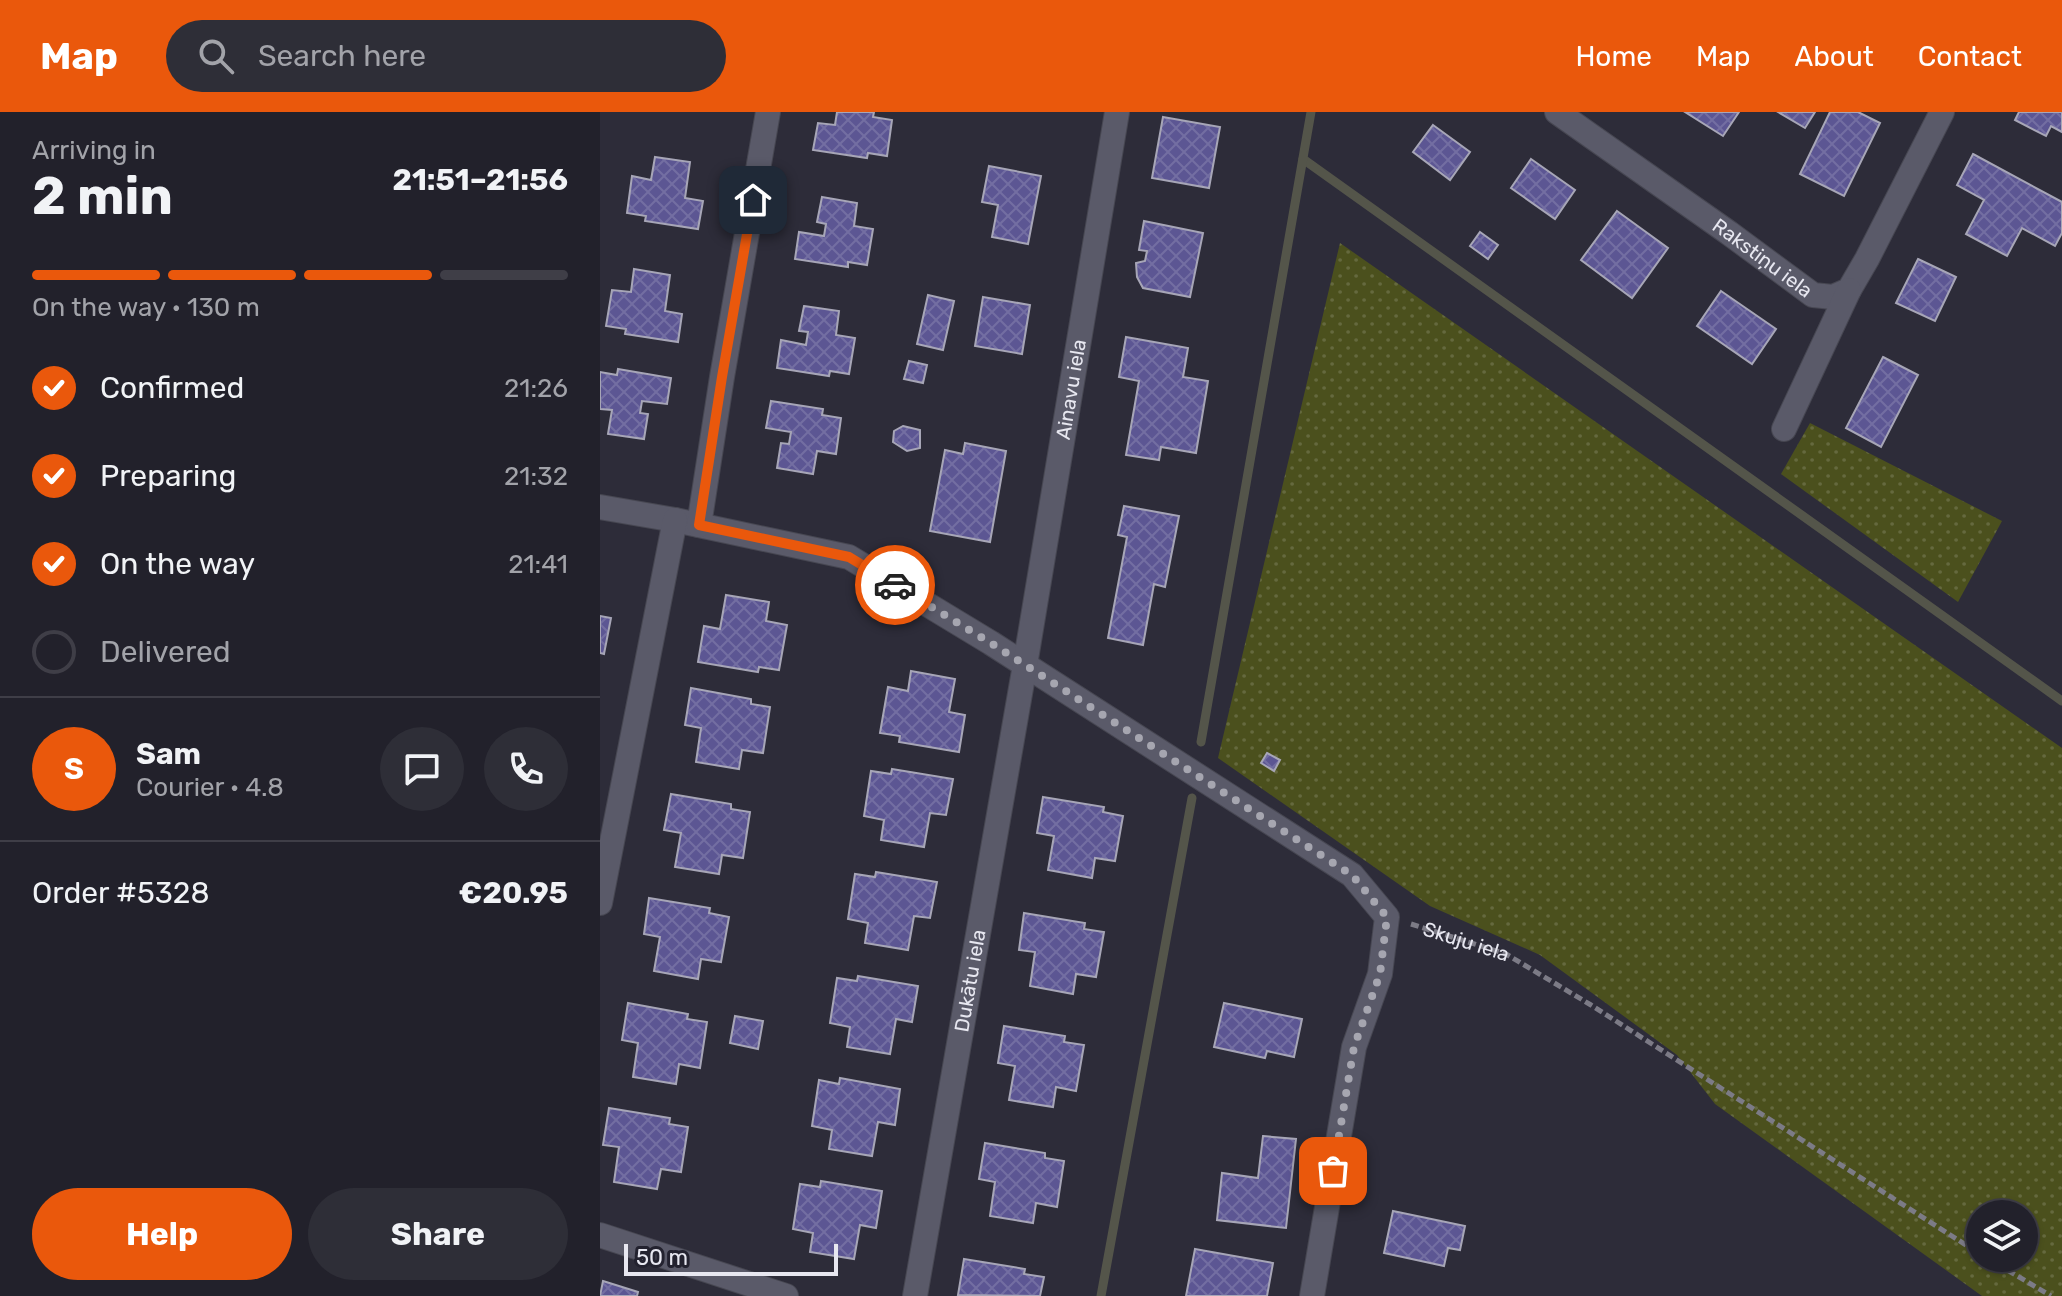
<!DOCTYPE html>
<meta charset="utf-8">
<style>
body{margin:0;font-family:Rubik,sans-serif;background:#2e2e37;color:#f1f3f6;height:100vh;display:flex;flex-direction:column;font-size:30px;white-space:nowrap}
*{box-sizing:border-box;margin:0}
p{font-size:26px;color:#a2a3a9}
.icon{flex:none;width:44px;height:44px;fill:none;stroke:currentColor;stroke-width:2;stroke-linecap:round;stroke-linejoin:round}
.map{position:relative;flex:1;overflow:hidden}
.drawer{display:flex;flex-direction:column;background:#22212b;width:600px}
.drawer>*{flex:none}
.controls{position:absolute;left:1366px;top:1088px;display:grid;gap:16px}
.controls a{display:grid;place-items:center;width:72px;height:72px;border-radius:50%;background:#22212b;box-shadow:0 2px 6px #0004,0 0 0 2px #3f3e47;font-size:40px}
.scale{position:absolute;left:24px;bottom:20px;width:214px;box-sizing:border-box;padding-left:8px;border:4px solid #e7e7f0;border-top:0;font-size:22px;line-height:28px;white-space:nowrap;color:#e7e7f0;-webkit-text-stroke:6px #23222f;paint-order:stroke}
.pin{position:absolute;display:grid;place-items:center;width:68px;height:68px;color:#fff;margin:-34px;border-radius:16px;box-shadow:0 4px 12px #0006}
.courier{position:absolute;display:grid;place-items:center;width:80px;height:80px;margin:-40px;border:6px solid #ea580c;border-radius:50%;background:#fff;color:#222;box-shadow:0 2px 10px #0007}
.summary em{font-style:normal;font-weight:700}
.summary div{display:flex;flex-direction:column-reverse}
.summary{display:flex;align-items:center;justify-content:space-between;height:136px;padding:0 32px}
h1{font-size:52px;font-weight:700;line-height:60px}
.bar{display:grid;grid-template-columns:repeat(4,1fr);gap:12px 8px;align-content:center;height:96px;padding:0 32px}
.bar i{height:10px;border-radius:6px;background:#3f3e47}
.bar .on{background:#ea580c}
.bar p{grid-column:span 4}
.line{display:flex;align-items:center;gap:20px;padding:0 32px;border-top:2px solid #3f3e47}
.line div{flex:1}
.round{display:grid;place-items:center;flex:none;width:84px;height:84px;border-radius:42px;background:#2e2e37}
ol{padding:0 32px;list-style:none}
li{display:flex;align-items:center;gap:24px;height:88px}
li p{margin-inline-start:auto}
li .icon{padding:8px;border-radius:50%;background:#ea580c;color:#fff;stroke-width:4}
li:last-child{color:#a2a3a9}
li i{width:44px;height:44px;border:4px solid #3f3e47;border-radius:50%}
.primary-button{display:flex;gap:16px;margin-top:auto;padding:16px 32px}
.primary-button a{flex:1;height:92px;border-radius:48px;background:#ea580c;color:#fff;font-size:32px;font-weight:700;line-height:92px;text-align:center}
.primary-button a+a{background:#2e2e37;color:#f1f3f6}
header{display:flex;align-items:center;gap:48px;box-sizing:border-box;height:112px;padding:0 40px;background:#ea580c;color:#fff}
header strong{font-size:38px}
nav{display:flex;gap:44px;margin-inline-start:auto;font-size:28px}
.search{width:560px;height:72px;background:#2e2e37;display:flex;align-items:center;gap:20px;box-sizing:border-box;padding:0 28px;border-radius:44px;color:#a2a3a9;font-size:30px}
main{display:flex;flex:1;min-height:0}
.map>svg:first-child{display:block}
.grass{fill:url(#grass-dots);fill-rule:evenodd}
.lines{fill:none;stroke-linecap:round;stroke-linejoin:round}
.stream{stroke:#54554a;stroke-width:9}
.building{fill:url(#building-cross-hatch);stroke:#a7a6b7;stroke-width:2}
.minor-casing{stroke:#474752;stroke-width:26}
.path{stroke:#7c7b86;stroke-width:5;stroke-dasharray:8 4;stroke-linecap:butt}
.minor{stroke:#5a5a69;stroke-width:24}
.done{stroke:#a6a6b0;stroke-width:8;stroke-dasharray:0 14.4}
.route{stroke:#ea580c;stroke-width:10}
.labels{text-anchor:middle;stroke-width:8;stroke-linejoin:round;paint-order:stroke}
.street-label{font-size:20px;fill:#e7e7f0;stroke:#23222f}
</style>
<header>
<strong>Map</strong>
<div class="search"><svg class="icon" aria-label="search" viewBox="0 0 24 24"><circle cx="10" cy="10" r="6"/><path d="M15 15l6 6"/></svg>Search here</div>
<nav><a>Home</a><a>Map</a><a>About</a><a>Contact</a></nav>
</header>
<main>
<section class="drawer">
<div class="summary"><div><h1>2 min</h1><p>Arriving in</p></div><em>21:51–21:56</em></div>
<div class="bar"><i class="on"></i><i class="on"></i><i class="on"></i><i></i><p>On the way · 130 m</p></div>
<ol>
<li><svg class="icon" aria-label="check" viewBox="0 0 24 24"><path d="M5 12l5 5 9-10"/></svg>Confirmed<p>21:26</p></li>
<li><svg class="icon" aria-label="check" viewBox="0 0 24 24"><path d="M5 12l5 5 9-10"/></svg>Preparing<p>21:32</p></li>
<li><svg class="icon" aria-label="check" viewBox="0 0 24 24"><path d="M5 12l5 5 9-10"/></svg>On the way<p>21:41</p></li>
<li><i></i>Delivered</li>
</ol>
<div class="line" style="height:144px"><b class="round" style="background:#ea580c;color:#fff">S</b><div><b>Sam</b><p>Courier · 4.8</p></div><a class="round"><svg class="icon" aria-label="chat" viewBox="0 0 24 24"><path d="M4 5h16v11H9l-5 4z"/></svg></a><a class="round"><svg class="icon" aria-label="phone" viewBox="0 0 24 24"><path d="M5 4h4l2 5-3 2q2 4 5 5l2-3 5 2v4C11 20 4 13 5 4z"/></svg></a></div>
<div class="line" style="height:104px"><div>Order #5328</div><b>€20.95</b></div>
<div class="primary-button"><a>Help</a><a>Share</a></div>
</section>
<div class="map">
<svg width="1462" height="1184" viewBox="0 0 1462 1184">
<defs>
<pattern id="grass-dots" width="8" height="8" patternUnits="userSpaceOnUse" patternTransform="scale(2)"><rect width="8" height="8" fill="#4b501d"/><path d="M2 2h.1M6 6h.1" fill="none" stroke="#65693e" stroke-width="1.8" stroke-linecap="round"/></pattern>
<pattern id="building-cross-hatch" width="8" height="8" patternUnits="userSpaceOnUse" patternTransform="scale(2)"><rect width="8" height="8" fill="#5c5693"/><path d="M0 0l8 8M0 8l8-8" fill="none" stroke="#736ea2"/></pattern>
</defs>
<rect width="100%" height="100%" fill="#2d2c39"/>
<g class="grass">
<path d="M740,131L1462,636V1184H1382L1115,992L1077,943L940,843L830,794L618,646ZM1380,1102H1424V1146H1380Z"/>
<polygon points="1210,311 1402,409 1358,490 1181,362"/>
</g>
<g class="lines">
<g class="stream">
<polyline points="703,47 1462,589"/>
<polyline points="601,630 711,0"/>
<polyline points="501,1184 592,686"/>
</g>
</g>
<g class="building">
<polygon points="237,0 274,0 273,5 292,8 287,44 268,41 267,46 213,38 218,11 235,13"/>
<polygon points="1085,0 1139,0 1123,24"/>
<polygon points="1178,0 1215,0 1205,16"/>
<polygon points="1230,0 1258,0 1280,11 1244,84 1200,62"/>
<polygon points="1419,0 1462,0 1462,20 1451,14 1446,24 1415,8"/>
<polygon points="563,5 620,15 609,76 552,66"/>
<polygon points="833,13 870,40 850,68 813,40"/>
<polygon points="1373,42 1462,90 1462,121 1455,134 1422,116 1407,144 1366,122 1384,88 1357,73"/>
<polygon points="55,45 90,50 85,86 103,89 98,117 45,109 46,104 27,101 32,64 51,68"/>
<polygon points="931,47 975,78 955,107 911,76"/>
<polygon points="389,54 441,64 428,132 392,125 398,93 382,90"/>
<polygon points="222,85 257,91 254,114 273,117 267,153 248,150 248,155 195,147 199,120 224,124 226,112 217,110"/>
<polygon points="1017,99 1068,136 1032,186 981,148"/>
<polygon points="544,109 603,121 590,185 543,176 537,165 536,151 545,149 547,139 539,138"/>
<polygon points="880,120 898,133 888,147 870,134"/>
<polygon points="1318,147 1356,165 1335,209 1296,191"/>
<polygon points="34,157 70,163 65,199 82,202 78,230 25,222 26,217 6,214 12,178 31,180"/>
<polygon points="1121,179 1176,217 1152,252 1097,214"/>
<polygon points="328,183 354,189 343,238 317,232"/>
<polygon points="383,185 430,193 422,242 375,234"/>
<polygon points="204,194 239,199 236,223 255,226 249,262 230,259 229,264 177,256 181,228 206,233 208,220 199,219"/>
<polygon points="526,225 588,236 583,265 608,269 596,341 561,335 559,348 526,343 539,269 519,265"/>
<polygon points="1283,245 1318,263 1281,335 1246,316"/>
<polygon points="309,249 327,253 323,271 304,267"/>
<polygon points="18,257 71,266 67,292 42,289 40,301 48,302 44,327 8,322 12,298 0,297 0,260 17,263"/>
<polygon points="171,289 223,297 222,303 241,306 236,342 217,339 213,362 177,356 181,331 189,332 191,320 166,316"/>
<polygon points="303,314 320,318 320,336 307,339 293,330 294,319"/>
<polygon points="365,331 406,339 390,430 330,419 345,338 363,342"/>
<polygon points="524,394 579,404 565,475 554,472 543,533 508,526 527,425 518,423"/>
<polygon points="126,483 169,490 166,509 187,513 179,558 159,555 158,560 98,550 104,514 120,517"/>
<polygon points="0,504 11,506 4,542 0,541"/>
<polygon points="311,559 355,567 349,600 365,603 359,640 299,630 300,624 280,621 288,575 308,579"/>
<polygon points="91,576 151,587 151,592 170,595 163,641 142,638 139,657 96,650 101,616 85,613"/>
<polygon points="667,641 680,648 674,659 661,651"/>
<polygon points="292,657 353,667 346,703 330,701 324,735 281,728 284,708 264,704 271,659 291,662"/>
<polygon points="71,682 131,692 131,697 150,700 143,746 122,743 119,762 75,755 81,721 64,718"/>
<polygon points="443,685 504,695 503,700 523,704 515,749 495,746 492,766 448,758 454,724 437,721"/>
<polygon points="276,760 337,770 330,806 314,804 308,838 265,831 268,811 248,807 255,762 275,765"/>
<polygon points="49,786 110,796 109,801 129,805 121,850 101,847 98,867 54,859 60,825 44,822"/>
<polygon points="424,801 485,811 484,817 504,820 496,865 476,862 473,882 430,874 435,840 419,838"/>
<polygon points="258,864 318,874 312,910 296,907 290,942 247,935 250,915 230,911 237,866 257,869"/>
<polygon points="28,891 88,902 87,907 107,910 100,956 79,952 76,972 33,965 38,931 22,928"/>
<polygon points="624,891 702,907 694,945 667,939 665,946 614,935"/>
<polygon points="135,904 163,909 158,937 130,931"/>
<polygon points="404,914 465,924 464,930 484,933 476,979 456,975 453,995 409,988 415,954 398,951"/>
<polygon points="240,966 300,977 295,1013 278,1010 272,1044 229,1037 232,1018 212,1014 219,968 239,972"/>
<polygon points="9,996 70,1006 69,1012 88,1015 81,1060 61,1057 57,1077 14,1070 19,1035 3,1033"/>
<polygon points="663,1024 696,1027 686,1116 617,1108 622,1061 658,1066"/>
<polygon points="385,1031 445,1041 445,1046 464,1049 457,1095 436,1091 433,1111 390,1104 395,1070 379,1067"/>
<polygon points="221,1069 282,1079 276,1116 260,1113 254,1147 210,1140 213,1121 193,1117 200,1072 220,1075"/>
<polygon points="793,1099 865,1114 860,1138 848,1136 844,1154 784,1141"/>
<polygon points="595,1137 673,1151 667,1184 586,1184"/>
<polygon points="364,1147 425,1157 424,1162 444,1165 440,1184 358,1183"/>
<polygon points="3,1169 38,1180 37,1184 0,1184"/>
</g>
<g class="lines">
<g class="minor-casing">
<g id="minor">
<path id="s2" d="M957,0L1129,121L1213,183L1233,185L1249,178L1267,147L1342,0"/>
<polyline points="1184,317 1249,178"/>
<polyline points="0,395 75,408 249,445 391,531 752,763 787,805 780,862 754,935 712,1184"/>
<polyline points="99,413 122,265 168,0"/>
<polyline points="0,791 75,408"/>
<polyline points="0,1123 186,1184"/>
<path id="s3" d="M315,1184L425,553L517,0"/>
</g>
</g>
<g class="path">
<path id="s1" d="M811,812L906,842L991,893L1380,1142"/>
<polyline points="1387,1146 1451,1184"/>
</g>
<use href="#minor" class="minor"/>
</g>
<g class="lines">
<polyline class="done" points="295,473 391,531 752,763 787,805 780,862 754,935 733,1059"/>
<polyline class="route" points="153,88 122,265 99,413 249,445 295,473"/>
</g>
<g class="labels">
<g class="street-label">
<text dy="7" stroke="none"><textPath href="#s2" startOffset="252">Rakstiņu iela</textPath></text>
<text dy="7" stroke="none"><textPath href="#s3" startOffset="920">Ainavu iela</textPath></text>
<text dy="7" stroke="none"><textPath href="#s1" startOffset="58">Skuju iela</textPath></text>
<text dy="7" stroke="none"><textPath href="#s3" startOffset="320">Dukātu iela</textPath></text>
</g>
</g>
</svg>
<div class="controls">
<a><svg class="icon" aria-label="layers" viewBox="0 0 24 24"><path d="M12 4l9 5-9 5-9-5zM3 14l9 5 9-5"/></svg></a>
</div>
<div class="scale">50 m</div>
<div class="pin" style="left:733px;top:1059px;background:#ea580c"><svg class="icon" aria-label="bag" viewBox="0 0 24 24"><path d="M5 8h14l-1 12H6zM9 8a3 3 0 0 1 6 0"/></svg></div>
<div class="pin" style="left:153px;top:88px;background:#1f2937"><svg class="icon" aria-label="home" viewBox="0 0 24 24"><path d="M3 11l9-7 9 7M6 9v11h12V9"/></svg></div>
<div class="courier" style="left:295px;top:473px"><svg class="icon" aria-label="car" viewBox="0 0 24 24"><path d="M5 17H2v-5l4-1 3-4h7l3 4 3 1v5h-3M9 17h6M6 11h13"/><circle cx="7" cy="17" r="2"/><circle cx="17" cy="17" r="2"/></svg></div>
</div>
</main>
